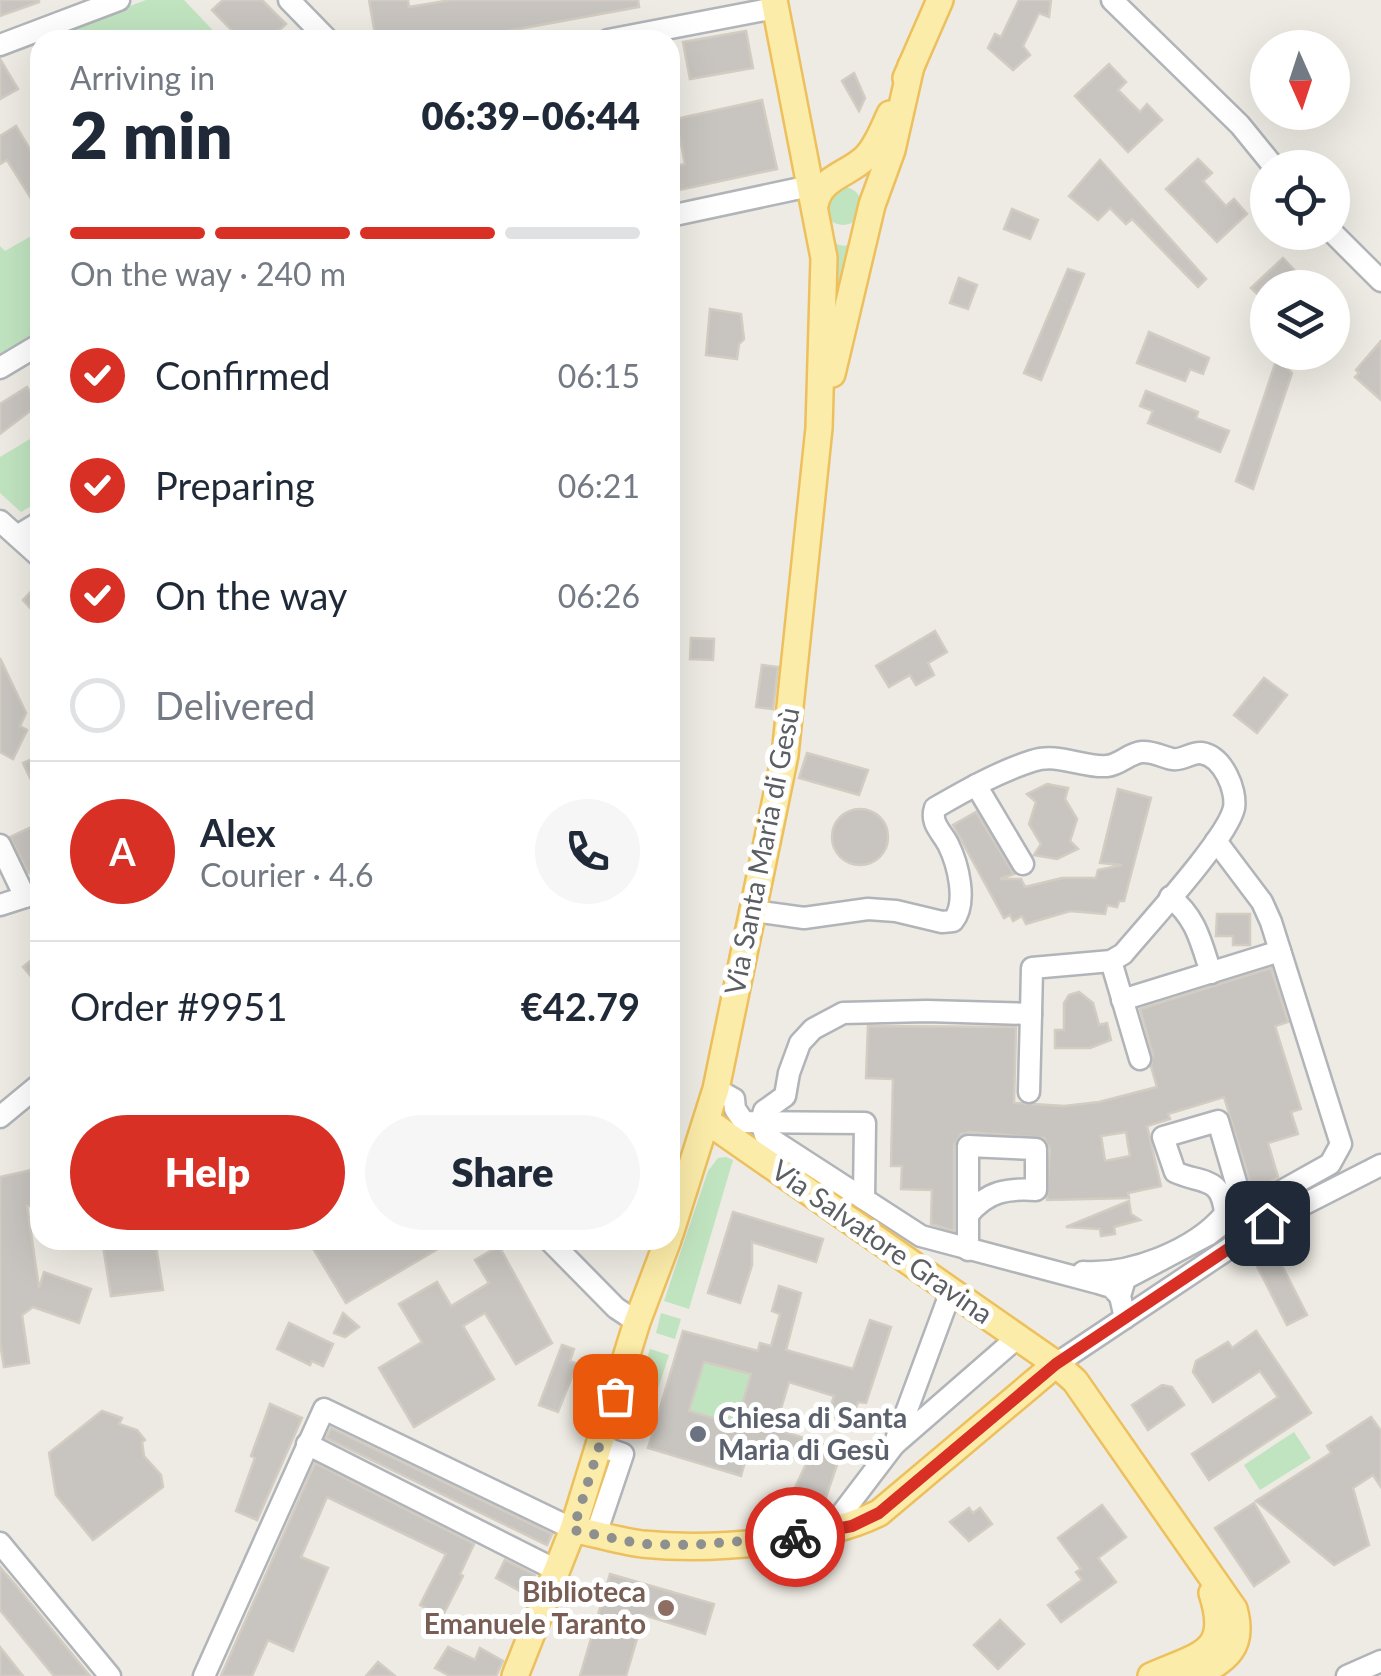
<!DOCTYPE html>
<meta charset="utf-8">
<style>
body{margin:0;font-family:Lato,sans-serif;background:#f6f6f7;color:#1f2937;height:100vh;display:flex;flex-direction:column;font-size:38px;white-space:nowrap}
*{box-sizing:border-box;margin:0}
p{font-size:32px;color:#747a83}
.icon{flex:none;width:55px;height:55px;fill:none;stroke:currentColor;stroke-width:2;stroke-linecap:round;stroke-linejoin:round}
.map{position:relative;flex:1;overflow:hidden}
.side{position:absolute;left:30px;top:30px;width:650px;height:1220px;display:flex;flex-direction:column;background:#fff;border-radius:30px;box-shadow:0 10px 40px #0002}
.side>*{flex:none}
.needle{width:65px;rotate:177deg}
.fabs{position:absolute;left:1250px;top:30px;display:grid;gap:20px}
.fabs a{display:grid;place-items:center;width:100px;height:100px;border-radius:50%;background:#fff;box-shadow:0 10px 40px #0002;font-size:50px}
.pin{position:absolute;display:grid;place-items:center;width:85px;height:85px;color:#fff;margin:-42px;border-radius:20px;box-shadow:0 5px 15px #0006}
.courier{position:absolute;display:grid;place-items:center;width:100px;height:100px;margin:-50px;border:8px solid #d93025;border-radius:50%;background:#fff;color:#222;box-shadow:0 2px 12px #0007}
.summary em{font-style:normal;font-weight:800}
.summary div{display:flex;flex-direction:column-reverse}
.summary{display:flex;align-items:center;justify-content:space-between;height:170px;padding:0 40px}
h1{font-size:65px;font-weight:800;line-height:75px}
.bar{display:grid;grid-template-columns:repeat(4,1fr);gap:15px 10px;align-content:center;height:120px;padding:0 40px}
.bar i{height:12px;border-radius:8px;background:#e0e1e3}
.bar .active{background:#d93025}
.bar p{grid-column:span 4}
.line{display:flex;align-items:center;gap:25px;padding:0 40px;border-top:2px solid #e0e1e3}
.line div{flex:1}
.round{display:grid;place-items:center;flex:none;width:105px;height:105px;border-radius:52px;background:#f6f6f7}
ol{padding:0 40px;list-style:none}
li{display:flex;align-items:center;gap:30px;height:110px}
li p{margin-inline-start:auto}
li .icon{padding:10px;border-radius:50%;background:#d93025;color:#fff;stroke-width:4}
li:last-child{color:#747a83}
li i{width:55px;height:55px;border:5px solid #e0e1e3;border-radius:50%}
.cta{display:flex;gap:20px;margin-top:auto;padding:20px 40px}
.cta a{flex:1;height:115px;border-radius:60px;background:#d93025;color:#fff;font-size:40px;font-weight:800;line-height:115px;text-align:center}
.cta a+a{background:#f6f6f7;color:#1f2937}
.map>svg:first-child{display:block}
.green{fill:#c1e4c0}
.building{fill:#c8c5c0;stroke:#d2ccc2;stroke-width:2.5;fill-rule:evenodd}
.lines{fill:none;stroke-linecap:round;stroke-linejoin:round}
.minor-casing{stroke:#b1b4b8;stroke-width:25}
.major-casing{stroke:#edc05d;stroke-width:30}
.minor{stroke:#fff;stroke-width:20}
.major{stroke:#fceca9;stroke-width:25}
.done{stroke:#8e9090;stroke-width:10;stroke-dasharray:0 18}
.route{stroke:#d93025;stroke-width:12}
.worship-dot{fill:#6b7280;stroke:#fff;stroke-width:4}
.education-dot{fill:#8d6e63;stroke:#fff;stroke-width:4}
.labels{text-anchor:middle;stroke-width:10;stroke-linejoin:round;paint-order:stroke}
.street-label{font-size:28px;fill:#5b5f63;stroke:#fff}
.worship-label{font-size:28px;font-weight:bold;fill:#5b616d;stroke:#fff;text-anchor:start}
.education-label{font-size:28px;font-weight:bold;fill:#785e54;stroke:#fff;text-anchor:end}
</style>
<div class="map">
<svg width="1381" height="1676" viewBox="0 0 1381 1676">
<rect width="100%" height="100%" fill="#edebe3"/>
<g class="green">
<polygon points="146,0 184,0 222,40 46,38"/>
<circle cx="843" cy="206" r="19"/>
<polygon points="40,231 40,332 0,358 0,246 5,251"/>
<polygon points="832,243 844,246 853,243 839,300 836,301"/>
<polygon points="40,433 40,501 21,512 0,493 0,457"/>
<polygon points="726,1157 733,1160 689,1309 664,1301 708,1171 718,1158"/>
<polygon points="661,1313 681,1319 675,1339 656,1333"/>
<polygon points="650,1349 669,1355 647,1422 629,1416"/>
<polygon points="704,1362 751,1374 736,1425 689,1411"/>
<polygon points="1294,1432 1311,1458 1260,1490 1244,1465"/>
</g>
<g class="building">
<polygon points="0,0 39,0 39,2 0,16"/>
<polygon points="223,0 262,0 286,24 269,40 241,40 212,10"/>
<polygon points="369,0 408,0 409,7 451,0 638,0 639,7 458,40 376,40"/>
<polygon points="1019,0 1051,0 1049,17 1039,13 1023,46 1030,55 1013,70 988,48 995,34 1001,37"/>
<polygon points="746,31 753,68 690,79 683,42"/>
<polygon points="0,59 18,89 0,99"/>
<polygon points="1109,64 1126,82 1118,90 1140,112 1147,104 1162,120 1128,152 1075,96"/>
<polygon points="854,73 865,98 859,111 842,81"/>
<polygon points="762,100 777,169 670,192 670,167 685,164 676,119"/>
<polygon points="16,126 40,166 40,213 7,160 0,164 0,136"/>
<polygon points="1198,159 1212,173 1203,181 1226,206 1234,199 1247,214 1217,242 1166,189"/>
<polygon points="1100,160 1206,279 1198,287 1132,219 1126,224 1110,208 1098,220 1069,196"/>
<polygon points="1012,209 1038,220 1030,239 1004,229"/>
<polygon points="1283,258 1297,273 1290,280 1297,288 1268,288 1268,304 1251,288"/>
<polygon points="1068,269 1084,274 1041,380 1024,373"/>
<polygon points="959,278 977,285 968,309 950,303"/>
<polygon points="710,309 741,314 744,339 739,344 737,359 706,355"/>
<polygon points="1149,332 1209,358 1203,374 1190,369 1185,381 1137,363"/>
<polygon points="1381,341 1381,400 1355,377 1359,373 1356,370"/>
<polygon points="1277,358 1292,373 1253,489 1236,481"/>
<polygon points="27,387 38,405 0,434 0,404"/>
<polygon points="1146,391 1198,412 1196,418 1229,431 1220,452 1148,423 1153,411 1140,406"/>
<polygon points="40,582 40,619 23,600"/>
<polygon points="935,631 947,652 928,663 934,675 916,685 910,675 889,687 876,666"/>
<polygon points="691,638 714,639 713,660 690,659"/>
<polygon points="0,658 26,713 20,726 27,730 13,759 0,752"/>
<polygon points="762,665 778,667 773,709 756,707"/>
<polygon points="1264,678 1287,695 1257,733 1234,715"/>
<polygon points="807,753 868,770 859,795 799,778"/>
<polygon points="40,755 40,799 23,763"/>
<polygon points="1047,784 1068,788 1065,799 1077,819 1070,841 1078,849 1057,859 1034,855 1041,844 1029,824 1036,802 1027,794"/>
<polygon points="1118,789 1151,798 1124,901 1119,901 1117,907 1107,905 1105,914 1070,911 1026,924 1022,916 1013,921 1010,915 1004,918 953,825 976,812 1014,874 1000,879 1021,879 1025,887 1062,878 1096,878 1098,870 1122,865 1100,863"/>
<circle cx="860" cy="837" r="28"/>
<polygon points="40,823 40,878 36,878 28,872 10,837"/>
<polygon points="1217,914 1250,914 1250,945 1233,945 1233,936 1216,936"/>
<polygon points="40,953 40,987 23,967"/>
<path d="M1271,968L1288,1022L1275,1026L1301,1109L1291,1112L1298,1134L1268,1143L1278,1177L1253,1191L1224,1097L1168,1114L1170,1119L1147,1126L1161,1186L1128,1193L1129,1198L1047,1200L1050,1149L1044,1138L969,1132L961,1134L954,1145V1231L931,1224L932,1190L901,1189L902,1166H891L893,1079L866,1078L868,1026L1016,1027L1014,1103L1064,1106L1099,1102L1157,1087L1151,1066L1153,1055L1140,1009ZM1126,1132L1130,1156L1105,1161L1101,1136Z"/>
<polygon points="1079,992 1093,1003 1099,1025 1107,1023 1111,1040 1090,1048 1055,1048 1055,1030 1064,1030 1064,1003 1069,995"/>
<polygon points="40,1168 40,1205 27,1206 39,1288 44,1272 91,1289 79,1323 33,1307 22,1315 29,1363 4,1367 0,1342 0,1177"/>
<polygon points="1129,1201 1131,1214 1140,1220 1114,1227 1115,1234 1101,1236 1100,1229 1066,1227"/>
<polygon points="733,1212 823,1239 816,1262 752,1242 752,1265 740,1303 708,1293"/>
<polygon points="102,1240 155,1240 163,1290 111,1296"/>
<polygon points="308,1240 453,1240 346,1303"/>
<polygon points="499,1246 552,1343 516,1364 485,1313 463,1326 494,1379 414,1427 379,1368 422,1342 399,1304 437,1282 451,1306 489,1283 475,1260"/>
<polygon points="1276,1254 1307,1315 1287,1325 1256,1264"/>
<path d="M779,1286L801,1293L786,1350L853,1369L870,1320L891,1327L866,1403L858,1402L851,1422L828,1415L834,1396L789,1382L775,1429L842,1450L824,1503L792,1494L807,1462L750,1444L741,1476L648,1448L683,1331L758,1351L760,1343L771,1346L780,1314L772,1311ZM704,1362L751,1374L736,1425L689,1411Z"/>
<polygon points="343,1313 359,1327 345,1337 334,1333"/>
<polygon points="289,1323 333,1344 323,1366 312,1361 310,1365 277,1349"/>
<polygon points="1256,1331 1311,1413 1209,1480 1192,1454 1278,1397 1260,1371 1213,1402 1193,1372 1196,1361 1228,1342 1232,1348"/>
<polygon points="562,1345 574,1349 570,1361 577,1364 558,1412 539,1405"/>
<polygon points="1162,1385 1172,1387 1184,1405 1148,1430 1132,1405"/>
<polygon points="270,1404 302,1418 257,1520 236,1511 255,1458 251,1456"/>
<polygon points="102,1411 122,1418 119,1424 137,1430 145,1440 142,1442 144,1456 161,1475 163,1487 93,1540 56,1495 49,1453"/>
<polygon points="1371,1417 1381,1431 1381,1487 1373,1475 1353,1488 1369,1545 1334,1565 1256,1501 1331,1453 1327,1446"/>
<polygon points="331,1428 552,1534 547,1545 326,1438"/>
<polygon points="315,1463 474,1544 460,1574 463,1576 442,1617 420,1605 446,1554 327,1497 301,1557 328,1568 293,1651 268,1640 252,1676 221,1676"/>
<polygon points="1254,1503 1289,1562 1254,1586 1215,1528"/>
<polygon points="1102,1505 1126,1537 1098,1558 1116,1582 1061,1622 1048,1605 1082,1580 1076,1572 1081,1569 1058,1538"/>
<polygon points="969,1508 973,1513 980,1508 992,1524 969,1541 950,1522"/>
<polygon points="505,1560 535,1575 527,1595 496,1578"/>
<polygon points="0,1567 14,1583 90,1676 54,1676 0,1610"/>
<polygon points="610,1574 714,1604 705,1634 644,1615 626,1676 580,1676"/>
<polygon points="1000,1620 1024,1644 998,1669 974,1645"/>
<polygon points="0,1647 23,1676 0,1676"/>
<polygon points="448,1647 475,1660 480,1648 503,1661 496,1676 450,1676 435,1668"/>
<polygon points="378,1662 395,1676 366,1676"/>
</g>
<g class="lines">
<g class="minor-casing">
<g id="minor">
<polyline points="289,0 328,40"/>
<polyline points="1112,0 1240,125 1275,168"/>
<polyline points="608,40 775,8"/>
<polyline points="0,45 119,0"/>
<polyline points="670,216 810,186"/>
<polyline points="1332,232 1381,281"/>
<polyline points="0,368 40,344"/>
<polyline points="0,521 40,557"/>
<polyline points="17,536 40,522"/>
<polyline points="976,785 1023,864"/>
<polyline points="1216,841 1262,902 1271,922 1341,1144 1330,1164 1253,1207 1240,1208"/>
<polyline points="0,845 25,897 40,891"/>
<path d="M1170,897C1196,917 1201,942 1211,973"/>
<polyline points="0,905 25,897"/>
<path d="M754,911L804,918L868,909L896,911L942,922L953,921C968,903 958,864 948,844C941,831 930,823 935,808C966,790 998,772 1032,761C1058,752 1082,768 1107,766C1120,765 1129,753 1142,752C1153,751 1162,757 1172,759C1183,761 1191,752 1201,753C1223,756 1237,790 1234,808C1227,839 1147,925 1123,954L1111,961L1032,968L1031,1014L927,1011L843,1013L813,1029L800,1043L789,1073L785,1096L764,1111L761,1122L765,1135L921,1236L1098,1283L1111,1287L1120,1296"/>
<polyline points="1111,961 1140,1059"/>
<polyline points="1122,1000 1280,951"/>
<polyline points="716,1089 734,1099 735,1109 744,1122 865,1123 864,1199"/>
<polyline points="1029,1092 1031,1014"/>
<polyline points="0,1117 40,1084"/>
<polyline points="549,1240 616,1308 637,1322"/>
<path d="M968,1250V1146L1036,1149V1190C1008,1188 987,1191 968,1215"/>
<path d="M1083,1272C1130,1275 1194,1251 1225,1214C1222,1175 1201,1184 1175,1172L1163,1137L1218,1121L1240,1196L1238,1212L1208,1235L1125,1279L1120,1296L1125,1318"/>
<polyline points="1056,1364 1267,1223 1381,1165"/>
<polyline points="307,1444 556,1570"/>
<polyline points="895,1444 1018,1337"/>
<polyline points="827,1533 894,1445 951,1291"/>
<polyline points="596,1534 623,1454 600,1446"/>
<polyline points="0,1543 110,1676"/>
<polyline points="204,1676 324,1409 573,1529"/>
<polyline points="1347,1676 1381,1661"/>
</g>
</g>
<g class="major-casing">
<g id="major">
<polyline points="906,78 940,0"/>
<path d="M815,205C820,177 848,175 866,157C877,146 883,129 890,114"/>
<polyline points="832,374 872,205 892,150 911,66"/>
<path d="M707,1121L1056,1364L1075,1381L1234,1609C1245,1648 1226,1660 1194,1676"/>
<polyline points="670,1234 716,1089 785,755 819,428 824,258 774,0"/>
<path d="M573,1529C596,1534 619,1541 642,1544C710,1551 818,1543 879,1513L1056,1364"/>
<polyline points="515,1676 573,1529 637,1322 668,1240"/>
<path d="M1151,1676C1198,1655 1232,1654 1212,1593"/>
</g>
</g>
<use href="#minor" class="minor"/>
<use href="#major" class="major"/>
</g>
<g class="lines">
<polyline class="done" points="615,1396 573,1530 641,1544 691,1545 795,1537"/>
<polyline class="route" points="795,1537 852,1526 879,1513 1056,1364 1267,1223"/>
</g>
<circle class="worship-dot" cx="698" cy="1434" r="10"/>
<circle class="education-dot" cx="666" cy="1608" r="10"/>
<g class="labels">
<g class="street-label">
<text transform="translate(762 851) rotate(-79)" y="10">Via Santa Maria di Gesù</text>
<text transform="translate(882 1242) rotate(35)" y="10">Via Salvatore Gravina</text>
</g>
<g class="worship-label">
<text x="718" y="1428">Chiesa di Santa<tspan x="718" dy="32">Maria di Gesù</tspan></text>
</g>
<g class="education-label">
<text x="646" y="1602">Biblioteca<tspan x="646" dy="32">Emanuele Taranto</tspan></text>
</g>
</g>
</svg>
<div class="fabs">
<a><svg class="needle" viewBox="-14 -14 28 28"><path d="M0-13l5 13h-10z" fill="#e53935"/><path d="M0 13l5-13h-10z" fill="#747a83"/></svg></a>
<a><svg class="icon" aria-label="locate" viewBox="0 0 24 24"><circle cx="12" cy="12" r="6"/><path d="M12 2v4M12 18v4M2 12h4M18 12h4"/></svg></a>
<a><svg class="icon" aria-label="layers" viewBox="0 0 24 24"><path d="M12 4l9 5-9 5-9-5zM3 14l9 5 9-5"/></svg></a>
</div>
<div class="pin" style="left:615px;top:1396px;background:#ea580c"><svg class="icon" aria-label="bag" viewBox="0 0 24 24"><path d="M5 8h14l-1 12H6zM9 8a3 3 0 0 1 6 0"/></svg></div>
<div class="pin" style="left:1267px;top:1223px;background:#1f2937"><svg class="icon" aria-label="home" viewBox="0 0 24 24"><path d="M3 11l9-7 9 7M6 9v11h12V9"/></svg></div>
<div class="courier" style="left:795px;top:1537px"><svg class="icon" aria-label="bike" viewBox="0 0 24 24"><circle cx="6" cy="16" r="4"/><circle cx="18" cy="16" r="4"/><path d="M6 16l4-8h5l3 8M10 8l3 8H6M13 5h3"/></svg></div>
<section class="side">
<div class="summary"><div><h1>2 min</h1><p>Arriving in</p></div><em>06:39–06:44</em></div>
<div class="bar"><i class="active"></i><i class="active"></i><i class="active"></i><i></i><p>On the way · 240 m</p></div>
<ol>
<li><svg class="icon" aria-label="check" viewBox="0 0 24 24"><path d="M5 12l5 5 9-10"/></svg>Confirmed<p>06:15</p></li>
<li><svg class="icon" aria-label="check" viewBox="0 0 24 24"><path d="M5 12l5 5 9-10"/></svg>Preparing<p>06:21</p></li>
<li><svg class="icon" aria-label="check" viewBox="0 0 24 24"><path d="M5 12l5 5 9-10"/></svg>On the way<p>06:26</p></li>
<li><i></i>Delivered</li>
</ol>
<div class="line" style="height:180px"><b class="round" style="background:#d93025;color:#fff">A</b><div><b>Alex</b><p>Courier · 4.6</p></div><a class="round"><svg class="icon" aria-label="phone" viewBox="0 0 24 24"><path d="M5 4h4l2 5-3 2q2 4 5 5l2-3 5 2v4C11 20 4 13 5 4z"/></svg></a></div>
<div class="line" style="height:130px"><div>Order #9951</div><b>€42.79</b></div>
<div class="cta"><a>Help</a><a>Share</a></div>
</section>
</div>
